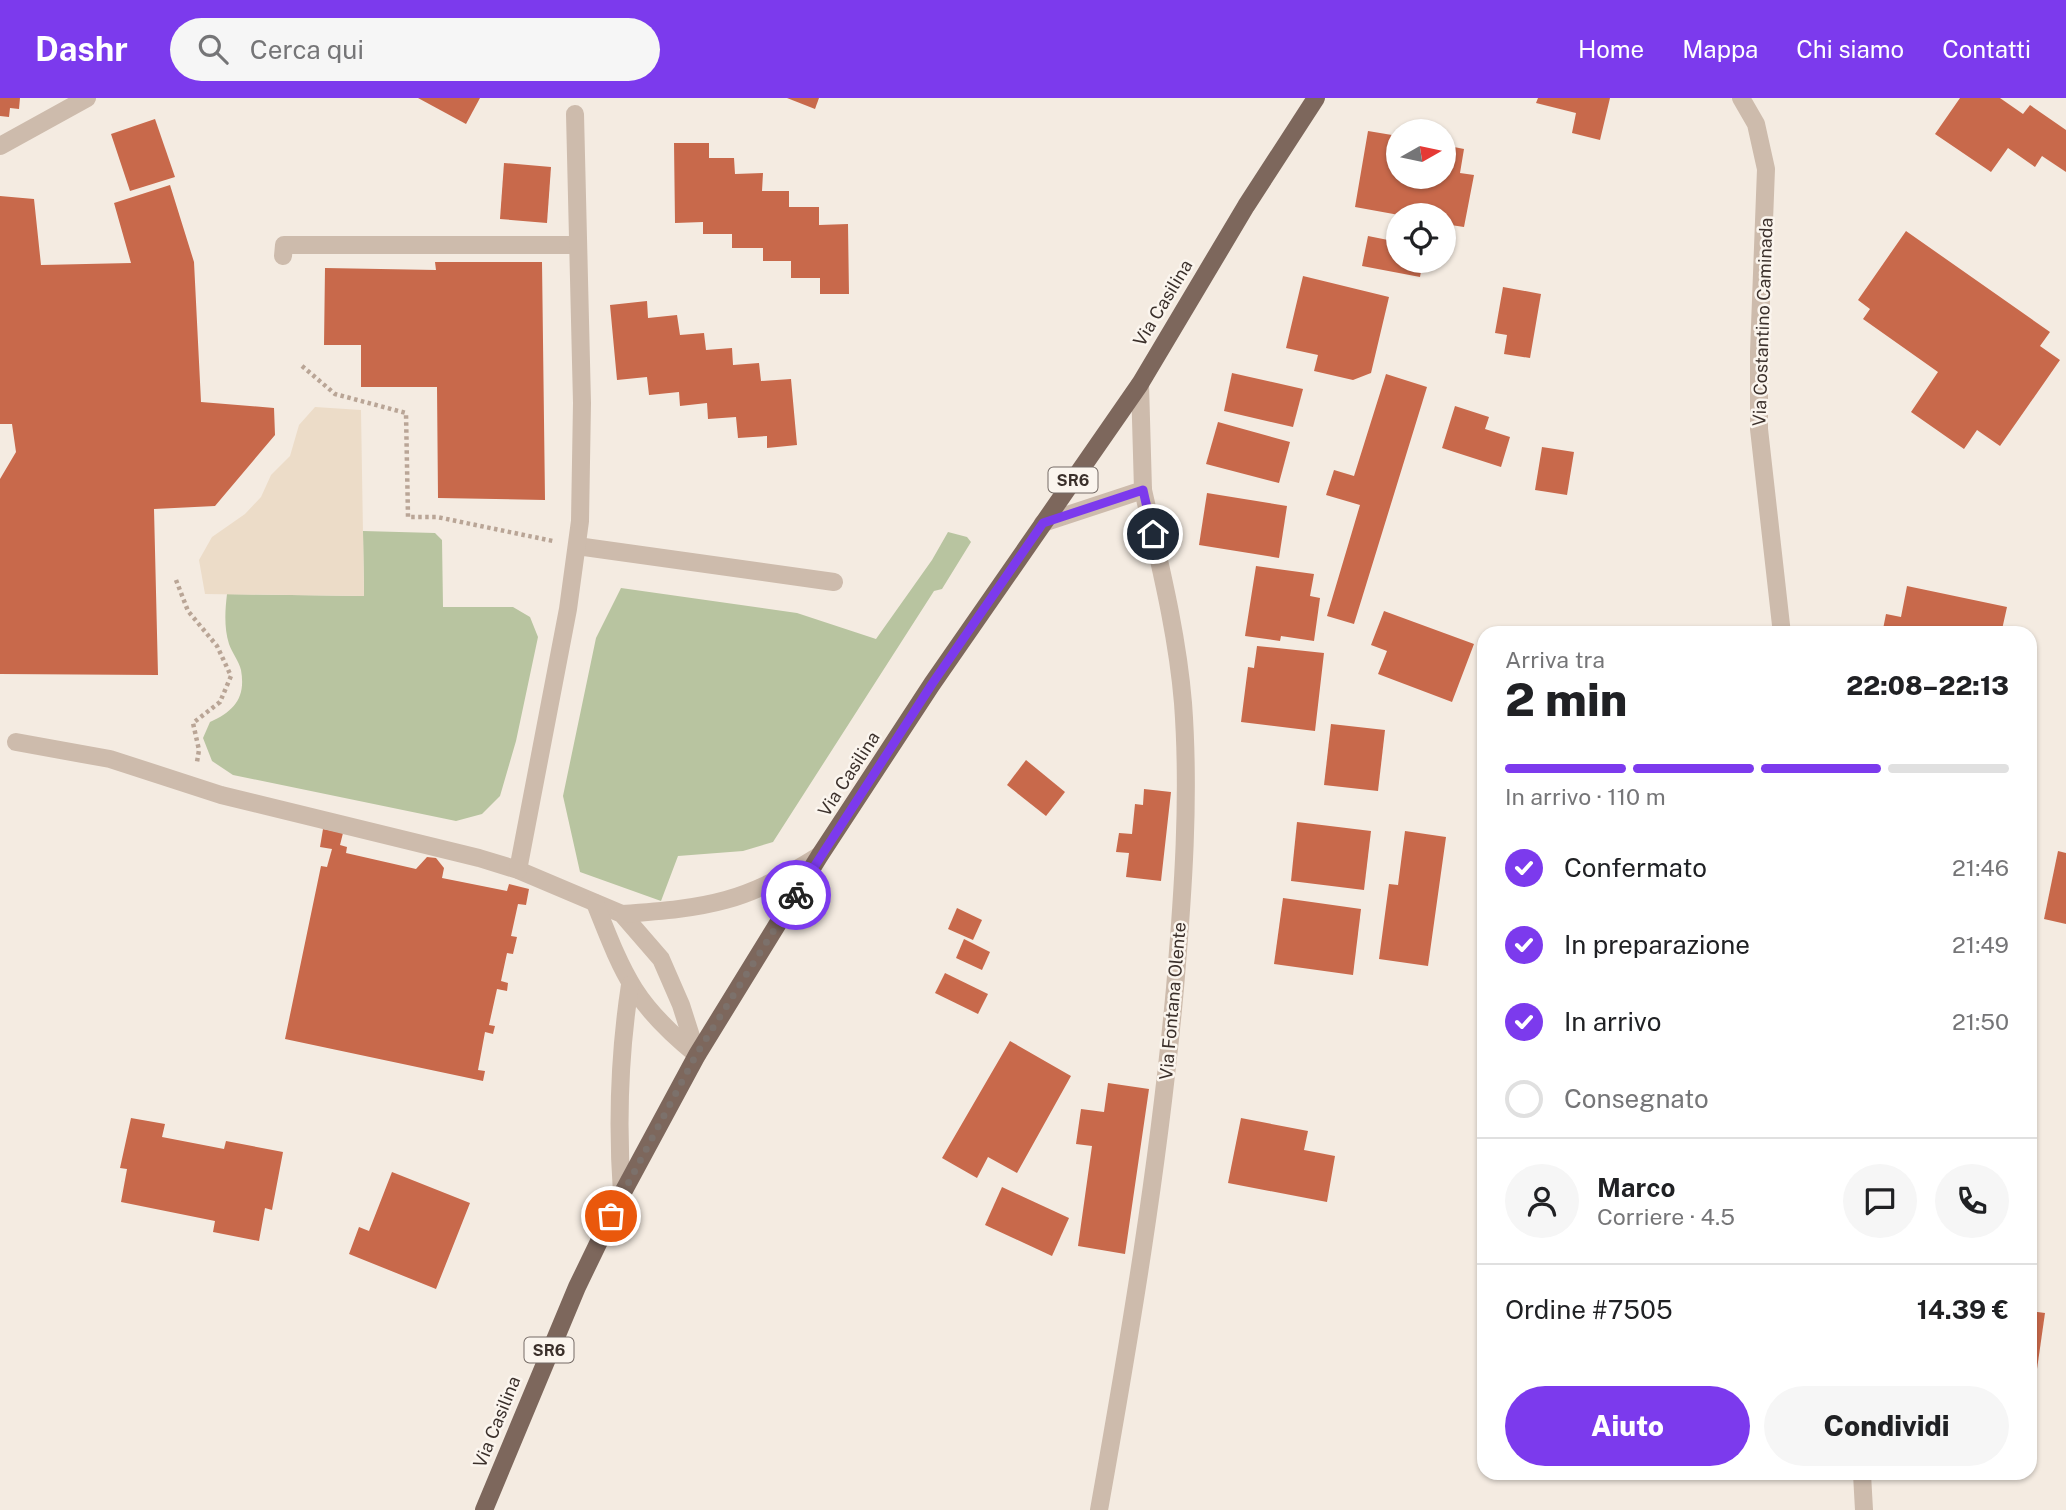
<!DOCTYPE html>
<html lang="it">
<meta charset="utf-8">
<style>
body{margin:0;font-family:"Public Sans",sans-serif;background:#f6f6f6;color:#202124;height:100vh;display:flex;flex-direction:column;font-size:26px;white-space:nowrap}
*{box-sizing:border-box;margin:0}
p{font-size:23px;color:#757577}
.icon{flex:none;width:38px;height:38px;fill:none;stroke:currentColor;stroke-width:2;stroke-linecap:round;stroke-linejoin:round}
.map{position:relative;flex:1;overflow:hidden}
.sheet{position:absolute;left:1477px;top:528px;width:560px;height:854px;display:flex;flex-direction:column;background:#fff;border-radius:21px;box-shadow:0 2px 5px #0004}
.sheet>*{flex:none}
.needle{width:46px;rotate:81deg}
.tools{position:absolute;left:1386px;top:21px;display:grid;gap:14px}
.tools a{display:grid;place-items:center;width:70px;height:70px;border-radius:50%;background:#fff;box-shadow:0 2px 5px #0004;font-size:35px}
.pin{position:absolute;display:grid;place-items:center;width:60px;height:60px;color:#fff;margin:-30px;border:4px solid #fff;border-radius:50%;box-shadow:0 2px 7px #0007}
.courier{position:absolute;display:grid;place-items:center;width:70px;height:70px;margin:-35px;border:5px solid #7c3aed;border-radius:50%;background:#fff;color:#222;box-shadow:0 2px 9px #0007}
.overview em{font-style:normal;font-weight:800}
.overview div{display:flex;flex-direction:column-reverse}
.overview{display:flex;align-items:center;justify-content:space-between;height:119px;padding:0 28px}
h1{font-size:46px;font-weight:800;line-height:52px}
.bar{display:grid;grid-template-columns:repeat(4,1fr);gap:10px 7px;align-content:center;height:84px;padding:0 28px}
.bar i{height:9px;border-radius:5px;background:#e0e0e0}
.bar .active{background:#7c3aed}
.bar p{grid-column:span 4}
.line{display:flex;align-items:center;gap:18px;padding:0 28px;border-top:2px solid #e0e0e0}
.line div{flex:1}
.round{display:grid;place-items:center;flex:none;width:74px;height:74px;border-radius:37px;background:#f6f6f6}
ol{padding:0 28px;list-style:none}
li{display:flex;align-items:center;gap:21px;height:77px}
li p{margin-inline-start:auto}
li .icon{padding:7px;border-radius:50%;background:#7c3aed;color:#fff;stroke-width:4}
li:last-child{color:#757577}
li i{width:38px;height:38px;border:4px solid #e0e0e0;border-radius:50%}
.button{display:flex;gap:14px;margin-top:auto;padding:14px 28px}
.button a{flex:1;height:80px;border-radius:42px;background:#7c3aed;color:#fff;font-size:28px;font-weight:800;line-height:80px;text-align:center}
.button a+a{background:#f6f6f6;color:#202124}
header{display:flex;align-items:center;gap:42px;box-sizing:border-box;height:98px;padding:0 35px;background:#7c3aed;color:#fff}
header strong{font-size:33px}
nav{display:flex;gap:38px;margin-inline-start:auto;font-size:24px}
.search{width:490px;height:63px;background:#f6f6f6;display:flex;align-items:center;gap:18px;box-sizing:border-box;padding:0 24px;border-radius:38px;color:#757577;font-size:26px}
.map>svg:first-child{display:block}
.green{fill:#b8c4a0}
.plaza{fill:#ecdcc8}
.building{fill:#c8694b}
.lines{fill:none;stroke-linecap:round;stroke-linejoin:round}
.path{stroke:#b9a596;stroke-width:4.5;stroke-dasharray:3.5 3.5;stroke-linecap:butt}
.service{stroke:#cdbbac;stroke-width:18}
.minor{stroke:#cdbbac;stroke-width:18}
.primary{stroke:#7d675c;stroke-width:18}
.done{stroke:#7c716b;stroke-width:7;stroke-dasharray:0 12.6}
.route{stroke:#7c3aed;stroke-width:9}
.labels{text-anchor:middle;stroke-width:5;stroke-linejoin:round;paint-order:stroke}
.shield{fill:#fbf5ee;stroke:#756b66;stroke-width:2}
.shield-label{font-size:16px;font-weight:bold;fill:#3b302b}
.street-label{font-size:18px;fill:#3b302b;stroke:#fbf5ee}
</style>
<header>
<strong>Dashr</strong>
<div class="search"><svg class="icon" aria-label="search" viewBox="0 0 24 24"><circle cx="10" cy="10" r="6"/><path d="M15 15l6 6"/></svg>Cerca qui</div>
<nav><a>Home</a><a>Mappa</a><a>Chi siamo</a><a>Contatti</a></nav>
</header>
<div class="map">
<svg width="2066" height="1412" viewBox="0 0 2066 1412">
<rect width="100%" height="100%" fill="#f4ebe1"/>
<g class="green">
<path d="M363,433L435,435L442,442L443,509H513L530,519L538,539L516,643L500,698L482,716L456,723L233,677L212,663L203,640L210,624C234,613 246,600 241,572C239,563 232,555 229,546C224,530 225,513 227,496L364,498Z"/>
<polygon points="948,434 967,439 971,444 942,491 934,493 773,744 743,753 678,758 661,803 580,774 563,698 596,540 621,490 797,515 876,541 932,462"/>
</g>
<polygon class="plaza" points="315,309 361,312 364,498 205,496 199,462 212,439 245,416 261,399 271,377 290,358 299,327"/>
<g class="building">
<polygon points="0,0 20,0 19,11 10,10 9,19 0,18"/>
<polygon points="418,0 480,0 466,26"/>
<polygon points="787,0 819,0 815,11"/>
<polygon points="1538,0 1610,0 1600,42 1572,35 1576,15 1536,5"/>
<polygon points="1960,0 2000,0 2023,16 2030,7 2066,32 2066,74 2042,58 2035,69 2008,50 1991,74 1935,36"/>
<polygon points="155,21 175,79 130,93 111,36"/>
<polygon points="1368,33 1398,38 1398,79 1444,79 1444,47 1464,51 1460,75 1474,77 1464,129 1444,126 1444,117 1399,117 1355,109"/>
<polygon points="674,45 709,45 709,60 734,60 735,76 763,75 762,93 789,93 789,109 819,109 819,127 848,126 849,196 820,196 820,180 791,180 791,163 763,163 763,150 732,150 732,136 703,136 703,124 675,125"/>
<polygon points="504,65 551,69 547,125 500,121"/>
<polygon points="170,87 194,164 201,304 274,310 275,337 215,408 154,411 158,577 0,576 0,381 16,354 12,326 0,326 0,98 34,101 41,167 131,165 114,105"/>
<polygon points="1906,133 2050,234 2040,248 2060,262 2000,348 1977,332 1964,351 1911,314 1938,274 1863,221 1870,211 1858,202"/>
<polygon points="1368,138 1398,144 1398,163 1423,163 1420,179 1362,168"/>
<polygon points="435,164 542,164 545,402 438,400 437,289 361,289 361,247 324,247 325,170 436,172"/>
<polygon points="1303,178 1389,199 1371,275 1353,282 1314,273 1318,257 1286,250"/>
<polygon points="1503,189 1541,196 1530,260 1504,256 1507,237 1495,235"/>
<polygon points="647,203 648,220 677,217 680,237 704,235 706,252 732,250 733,267 759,265 761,283 791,281 797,347 767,350 767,338 738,340 736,319 708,321 707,305 680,308 679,294 649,297 647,279 617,282 610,207"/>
<polygon points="1232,275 1303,291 1293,329 1224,313"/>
<polygon points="1386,276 1427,289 1354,526 1327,518 1360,407 1326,397 1334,372 1354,378"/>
<polygon points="1455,308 1489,319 1485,331 1510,339 1501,369 1442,350"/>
<polygon points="1218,324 1290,344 1279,385 1206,366"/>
<polygon points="1542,349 1574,354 1567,397 1535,392"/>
<polygon points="1207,395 1287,408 1279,460 1199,447"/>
<polygon points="1256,468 1314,476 1310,498 1320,500 1314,543 1281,538 1280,543 1245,538"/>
<polygon points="1907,488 2007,509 2001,536 1882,536 1886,516 1901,519"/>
<polygon points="1384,513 1474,546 1452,604 1378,576 1387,553 1371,547"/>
<polygon points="1257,548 1324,555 1315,633 1241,624 1248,569 1254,570"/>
<polygon points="1331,626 1385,632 1378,693 1324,687"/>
<polygon points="1026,662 1065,694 1046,718 1007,687"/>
<polygon points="1144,691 1171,694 1161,783 1126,779 1129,755 1116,754 1119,735 1132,736 1135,706 1143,707"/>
<polygon points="1297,724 1371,733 1364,792 1291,783"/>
<polygon points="323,731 343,735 340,747 347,749 346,755 416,771 427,759 436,760 444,770 442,780 507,793 509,786 529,791 526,807 518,806 511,838 517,839 513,856 507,855 501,883 508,885 507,893 497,891 489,927 495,928 493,936 485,934 478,972 485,973 483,983 285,941 321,768 327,769 332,751 320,749"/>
<polygon points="1405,733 1446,739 1428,868 1379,861 1389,786 1398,787"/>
<polygon points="2058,753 2066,755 2066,826 2044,821"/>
<polygon points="1283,800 1361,811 1353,877 1274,866"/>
<polygon points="957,810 982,822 973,842 948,831"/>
<polygon points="964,841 990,854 982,872 956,860"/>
<polygon points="945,875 988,896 978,916 935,895"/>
<polygon points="1010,943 1071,978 1017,1075 988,1059 977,1080 942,1060"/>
<polygon points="1108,985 1149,991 1125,1156 1078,1148 1092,1048 1076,1046 1081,1011 1104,1014"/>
<polygon points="131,1020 165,1026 162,1039 224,1051 226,1043 283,1054 272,1112 265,1110 259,1143 213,1134 215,1123 121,1104 127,1071 120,1070"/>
<polygon points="1241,1020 1308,1033 1304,1052 1335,1058 1327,1104 1228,1085"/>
<polygon points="392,1074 470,1105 436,1191 349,1156 359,1129 369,1133"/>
<polygon points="1002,1089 1069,1120 1052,1158 985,1127"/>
<polygon points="2030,1213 2045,1215 2033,1299 2030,1299"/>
</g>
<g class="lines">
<g class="path">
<polyline points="302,268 335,296 406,315 408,419 437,419 553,443"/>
<polyline points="176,482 188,513 217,548 231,578 220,604 193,625 199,652 197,664"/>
</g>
<polyline class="service" points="577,448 834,484"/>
<g class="minor">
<polyline points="1741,0 1756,26 1766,71 1759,254 1759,331 1782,536"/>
<polyline points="0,48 87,0"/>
<polyline points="283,158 284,147 578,147"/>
<polyline points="1043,425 1143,392 1140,286"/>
<polyline points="16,644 110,661 221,697 479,760 518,772 622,816 661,861 681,907 697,957"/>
<polyline points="518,772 568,511 580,423 582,305 575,16"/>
<path d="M595,805C624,878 634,906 697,957"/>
<path d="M622,816C709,810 746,804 820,757"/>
<path d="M622,1096C617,1024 619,958 630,887"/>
<polyline points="1862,1376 1864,1412"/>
<path d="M1099,1412C1130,1238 1159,1066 1175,890C1183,795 1190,699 1183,605C1177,533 1159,463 1143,392"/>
</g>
<polyline class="primary" points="484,1412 577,1189 622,1096 697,957 820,757 932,586 1140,286 1246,108 1316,0"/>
</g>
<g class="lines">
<polyline class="done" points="611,1118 696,957 796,797"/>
<polyline class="route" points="796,797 932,586 1043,425 1143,392 1153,436"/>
</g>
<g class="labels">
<g class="shield">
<rect x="1048.5" y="369.5" width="49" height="25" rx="5"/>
<rect x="524.5" y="1239.5" width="49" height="25" rx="5"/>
</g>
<g class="shield-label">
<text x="1073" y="388">SR6</text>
<text x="549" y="1258">SR6</text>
</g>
<g class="street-label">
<text transform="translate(1163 205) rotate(-59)" y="6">Via Casilina</text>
<text transform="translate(1763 224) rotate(-88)" y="6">Via Costantino Caminada</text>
<text transform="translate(849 676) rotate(-57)" y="6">Via Casilina</text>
<text transform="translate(1173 903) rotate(-85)" y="6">Via Fontana Olente</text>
<text transform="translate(497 1324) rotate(-68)" y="6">Via Casilina</text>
</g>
</g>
</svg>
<div class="tools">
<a><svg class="needle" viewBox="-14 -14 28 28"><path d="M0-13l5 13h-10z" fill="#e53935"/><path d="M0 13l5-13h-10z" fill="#757577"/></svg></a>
<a><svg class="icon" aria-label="locate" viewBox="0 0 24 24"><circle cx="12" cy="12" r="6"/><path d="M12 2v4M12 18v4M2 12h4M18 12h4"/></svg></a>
</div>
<div class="pin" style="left:611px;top:1118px;background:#ea580c"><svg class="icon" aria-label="bag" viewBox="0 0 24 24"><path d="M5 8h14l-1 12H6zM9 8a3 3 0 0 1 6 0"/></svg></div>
<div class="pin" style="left:1153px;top:436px;background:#1f2937"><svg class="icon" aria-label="home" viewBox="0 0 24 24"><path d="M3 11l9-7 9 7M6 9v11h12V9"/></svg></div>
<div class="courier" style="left:796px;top:797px"><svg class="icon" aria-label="bike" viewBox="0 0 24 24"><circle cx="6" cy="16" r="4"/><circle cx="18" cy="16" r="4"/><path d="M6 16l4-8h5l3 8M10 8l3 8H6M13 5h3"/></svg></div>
<section class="sheet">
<div class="overview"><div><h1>2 min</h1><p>Arriva tra</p></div><em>22:08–22:13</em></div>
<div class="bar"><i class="active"></i><i class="active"></i><i class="active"></i><i></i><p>In arrivo · 110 m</p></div>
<ol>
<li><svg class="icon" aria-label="check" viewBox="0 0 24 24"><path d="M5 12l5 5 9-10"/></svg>Confermato<p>21:46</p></li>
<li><svg class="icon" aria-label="check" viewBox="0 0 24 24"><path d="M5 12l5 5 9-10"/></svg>In preparazione<p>21:49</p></li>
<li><svg class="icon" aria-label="check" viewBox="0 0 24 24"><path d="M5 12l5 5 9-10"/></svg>In arrivo<p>21:50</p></li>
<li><i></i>Consegnato</li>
</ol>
<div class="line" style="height:126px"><a class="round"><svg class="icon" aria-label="person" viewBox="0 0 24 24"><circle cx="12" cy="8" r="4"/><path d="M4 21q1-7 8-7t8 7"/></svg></a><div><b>Marco</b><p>Corriere · 4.5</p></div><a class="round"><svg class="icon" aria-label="chat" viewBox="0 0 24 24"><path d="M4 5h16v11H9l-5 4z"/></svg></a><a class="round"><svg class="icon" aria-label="phone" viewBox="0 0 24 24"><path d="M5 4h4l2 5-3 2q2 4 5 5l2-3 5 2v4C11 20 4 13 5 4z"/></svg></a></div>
<div class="line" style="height:91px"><div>Ordine #7505</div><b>14.39 €</b></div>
<div class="button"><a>Aiuto</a><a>Condividi</a></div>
</section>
</div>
